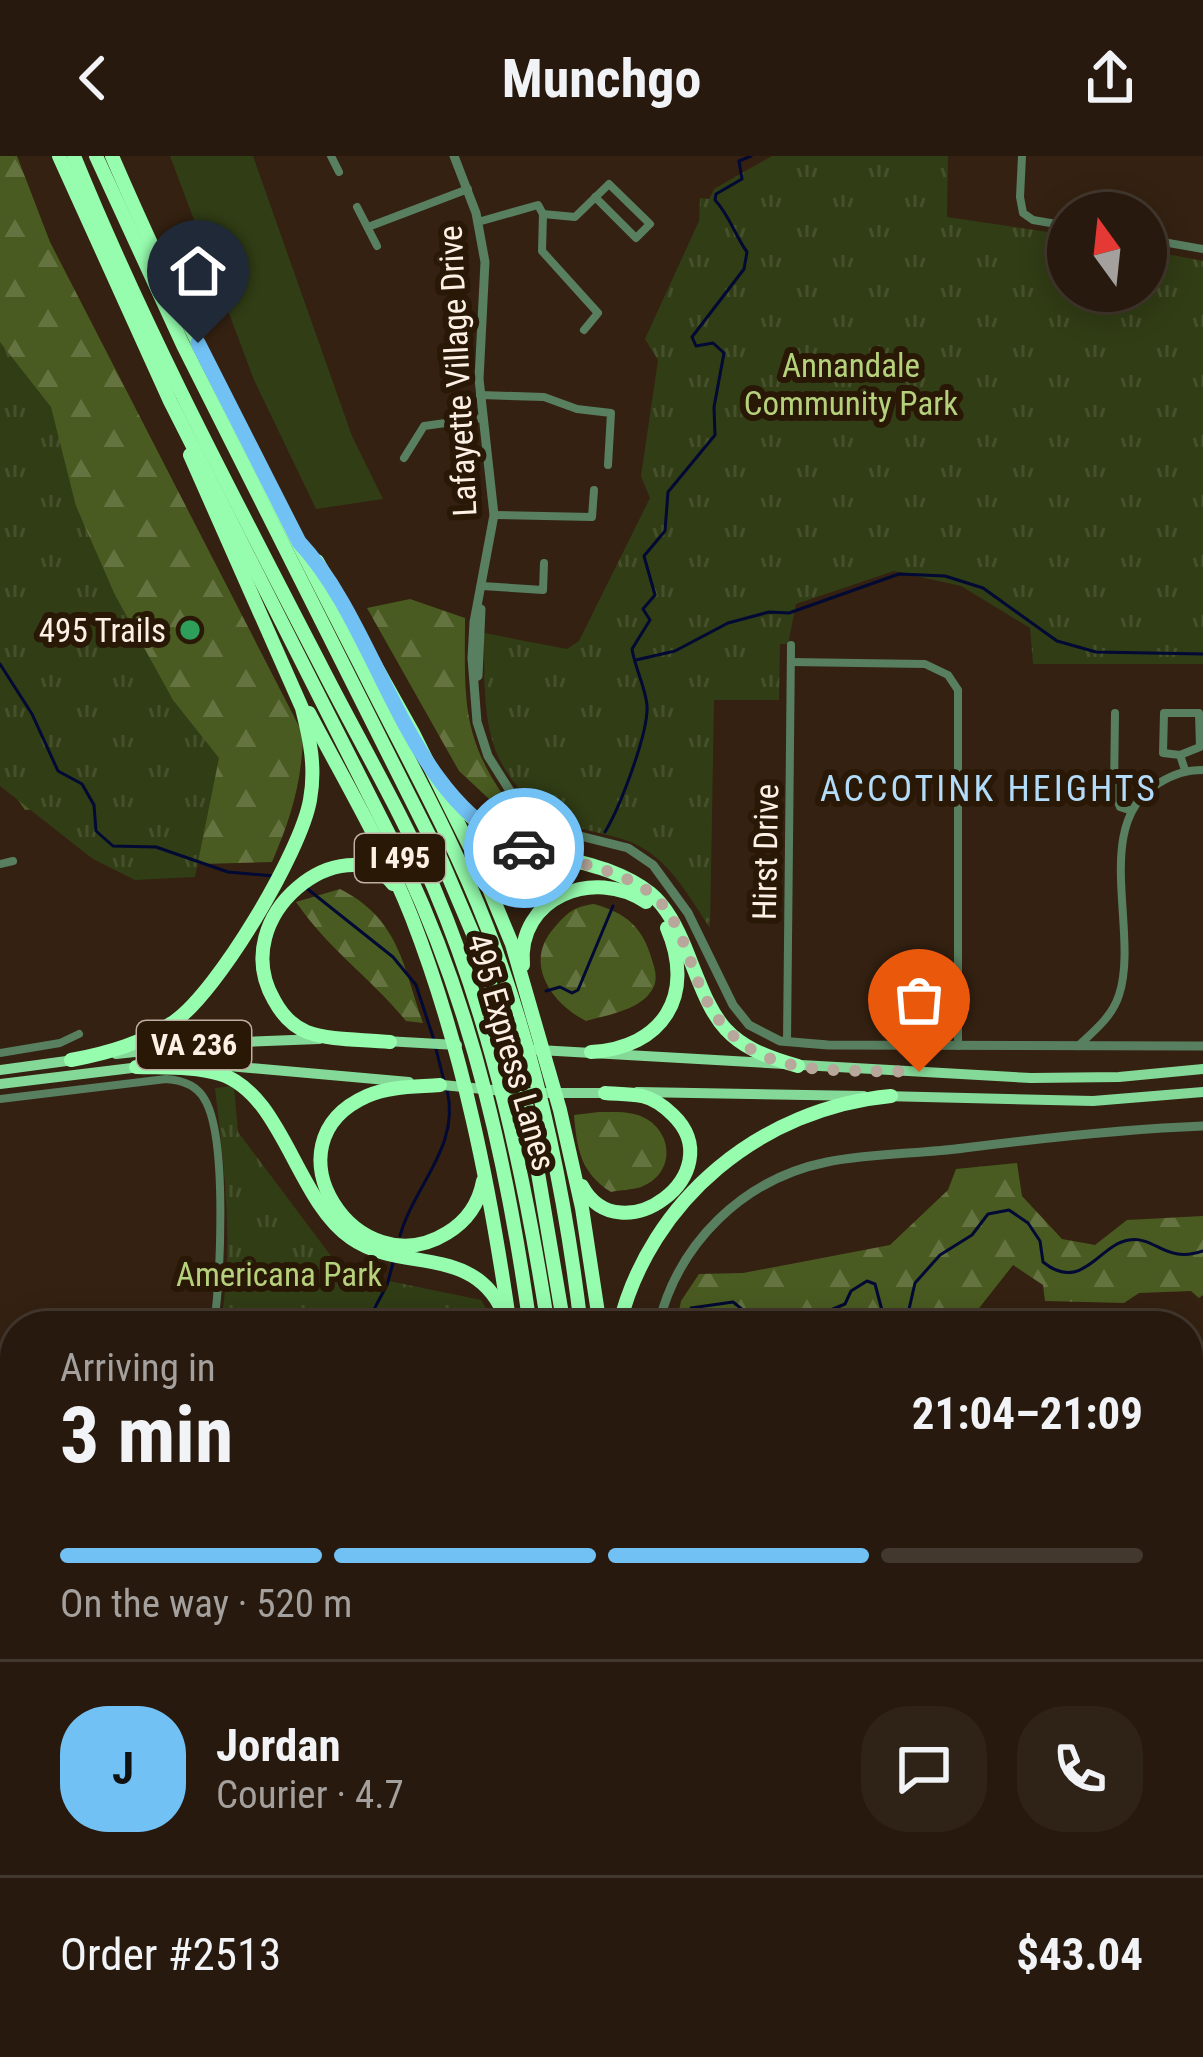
<!DOCTYPE html>
<meta charset="utf-8">
<style>
body{margin:0;font-family:"Roboto Condensed",sans-serif;background:#2f2216;color:#f1f3f6;height:100vh;display:flex;flex-direction:column;font-size:45px;white-space:nowrap}
*{box-sizing:border-box;margin:0}
p{font-size:39px;color:#a4a09d}
.icon{flex:none;width:66px;height:66px;fill:none;stroke:currentColor;stroke-width:2;stroke-linecap:round;stroke-linejoin:round}
.map{position:relative;flex:1;overflow:hidden}
.panel{position:absolute;left:0px;top:1155px;width:1203px;height:747px;display:flex;flex-direction:column;background:#27190d;border-radius:48px 48px 0 0;box-shadow:0 6px 30px #0003,0 0 0 3px #43382e}
.panel>*{flex:none}
.needle{width:78px;rotate:345deg}
.fabs{position:absolute;left:1047px;top:36px;display:grid;gap:24px}
.fabs a{display:grid;place-items:center;width:120px;height:120px;border-radius:50%;background:#27190d;box-shadow:0 6px 30px #0003,0 0 0 3px #43382e;font-size:60px}
.pin{position:absolute;display:grid;place-items:center;width:102px;height:102px;color:#fff;margin:-123px -51px;border-radius:50% 50% 50% 0;rotate:-45deg;box-shadow:0 0 12px #0007}
.pin .icon{rotate:45deg}
.courier{position:absolute;display:grid;place-items:center;width:120px;height:120px;margin:-60px;border:9px solid #72c1f5;border-radius:50%;background:#fff;color:#222;box-shadow:0 3px 15px #0007}
.overview em{font-style:normal;font-weight:700}
.overview div{display:flex;flex-direction:column-reverse}
.overview{display:flex;align-items:center;justify-content:space-between;height:204px;padding:0 60px}
h1{font-size:78px;font-weight:700;line-height:90px}
.bar{display:grid;grid-template-columns:repeat(4,1fr);gap:18px 12px;align-content:center;height:144px;padding:0 60px}
.bar i{height:15px;border-radius:9px;background:#43382e}
.bar .active{background:#72c1f5}
.bar p{grid-column:span 4}
.line{display:flex;align-items:center;gap:30px;padding:0 60px;border-top:3px solid #43382e}
.line div{flex:1}
.round{display:grid;place-items:center;flex:none;width:126px;height:126px;border-radius:48px;background:#2f2216}
header{display:flex;justify-content:space-between;align-items:center;height:156px;padding:0 60px;background:#27190d;font-size:54px;font-weight:700}
.map>svg:first-child{display:block}
.grass{fill:#313d15}
.forest{fill:url(#forest-firs)}
.park{fill:url(#park-tufts)}
.water{fill:url(#water-ripples)}
.lines{fill:none;stroke-linecap:round;stroke-linejoin:round}
.stream{stroke:#010934;stroke-width:3}
.river{stroke:#010934;stroke-width:14}
.minor{stroke:#587f60;stroke-width:8}
.tertiary{stroke:#587f60;stroke-width:9}
.primary{stroke:#85d998;stroke-width:10}
.motorway{stroke:#96fdae;stroke-width:14}
.done{stroke:#b7a89b;stroke-width:12;stroke-dasharray:0 21.6}
.route{stroke:#72c1f5;stroke-width:15}
.leisure-dot{fill:#2e9e5b;stroke:#2a1807;stroke-width:4.5}
.labels{text-anchor:middle;stroke-width:12;stroke-linejoin:round;paint-order:stroke}
.shield{fill:#2a1807;stroke:#beafa2;stroke-width:3}
.shield-label{font-size:30px;font-weight:bold;fill:#fdf0e5}
.park-label{font-size:33px;fill:#b6d17c;stroke:#2a1807}
.street-label{font-size:33px;fill:#fdf0e5;stroke:#2a1807}
.poi-label{font-size:33px;fill:#fdf0e5;stroke:#2a1807;text-anchor:end}
.neighbourhood-label{font-size:36px;letter-spacing:3px;fill:#b2dcf9;stroke:#2a1807}
</style>
<header><svg class="icon" aria-label="back" viewBox="0 0 24 24"><path d="M15 5l-7 7 7 7"/></svg>Munchgo<svg class="icon" aria-label="share" viewBox="0 0 24 24"><path d="M12 15V3M7 8l5-5 5 5M5 13v7h14v-7"/></svg></header>
<div class="map">
<svg width="1203" height="1901" viewBox="0 0 1203 1901">
<defs>
<pattern id="forest-firs" width="22" height="20" patternUnits="userSpaceOnUse" patternTransform="scale(3)"><rect width="22" height="20" fill="#4a5b21"/><path d="M5 1l3.5 6h-7zM16 11l3.5 6h-7z" fill="#657341"/></pattern>
<pattern id="park-tufts" width="24" height="20" patternUnits="userSpaceOnUse" patternTransform="scale(3)"><rect width="24" height="20" fill="#313d15"/><path d="M3 7l-1-3M5 7V3M7 7l1-3M15 17l-1-3M17 17v-4M19 17l1-3" fill="none" stroke="#46502c"/></pattern>
<pattern id="water-ripples" width="26" height="14" patternUnits="userSpaceOnUse" patternTransform="scale(3)"><rect width="26" height="14" fill="#010934"/><path d="M2 4q2-2 4 0t4 0M15 11q2-2 4 0t4 0" fill="none" stroke="#272d51"/></pattern>
</defs>
<rect width="100%" height="100%" fill="#342111"/>
<polygon class="grass" points="170,0 253,0 352,280 383,343 316,353 254,224"/>
<g class="forest">
<path d="M0,0H17L50,86L303,578C302,626 291,662 272,706L201,708L93,681L78,649L25,654L0,618Z"/>
<path d="M410,443L465,462C465,540 460,580 508,646L502,655L459,615L367,452Z"/>
<path d="M340,733C399,763 403,809 423,867L406,865C370,821 329,794 296,746Z"/>
<path d="M594,748C626,757 643,771 652,804C655,813 658,823 653,832C642,854 607,859 586,865C551,847 523,807 554,772C568,756 573,751 594,748Z"/>
<path d="M599,956C611,956 626,955 638,959C673,971 678,1017 641,1031C632,1034 620,1034 611,1036C581,1017 577,994 574,959Z"/>
<polygon points="1017,1007 1022,1040 1062,1083 1095,1089 1127,1064 1203,1060 1203,1139 1199,1142 1191,1135 1139,1137 1124,1147 1045,1145 1043,1129 1013,1109 965,1170 676,1170 681,1145 699,1118 743,1117 890,1089 948,1034 956,1013"/>
<polygon points="15,1680 15,1797 2,1791 0,1781 0,1682"/>
</g>
<g class="park">
<path d="M772,0H948L947,61L1068,79V135H1146V94L1203,105V508H1033L1030,472L961,430L894,415L796,448L788,488H780L779,544H714L710,772C692,745 674,712 646,694C621,677 584,678 558,663C479,616 485,557 484,477L567,493L579,485L650,342L641,320L658,204L645,183L699,65L700,42L709,43L714,33Z"/>
<polygon points="0,186 51,251 76,350 115,439 173,544 219,602 195,721 135,724 93,703 0,630"/>
<path d="M234,930L238,976L331,1100L384,1124L481,1144L497,1170H220C235,1091 224,1011 215,932Z"/>
<polygon points="0,1429 15,1486 14,1572 0,1575"/>
<polygon points="0,1819 15,1819 15,1887 472,1887 470,1901 0,1901"/>
</g>
<polygon class="water" points="493,690 538,716 524,739 488,698"/>
<g class="lines">
<g class="stream">
<polyline points="636,504 675,495 728,467 769,456 789,457 899,418 945,420 983,432 1057,485 1096,496 1203,498"/>
<polyline points="0,508 32,558 58,615 82,628 94,649 96,675 113,690 156,691 228,716 274,720"/>
<path d="M605,676C620,651 649,576 647,549C645,530 635,512 632,493L650,464L643,453L655,439L644,400L665,375L668,336L715,279L714,251L724,197L713,187L696,190L692,181L744,113L747,96C734,78 730,60 715,44L716,38L742,23L739,5L751,0"/>
<polyline points="305,731 393,801 416,829 434,884"/>
<polyline points="546,835 560,831 572,837 578,834 613,750"/>
<polyline points="436,893 444,925"/>
<path d="M400,1080C414,1029 461,990 447,934"/>
<polyline points="691,1152 733,1146 749,1159 755,1170"/>
<polyline points="365,1170 387,1129 393,1107"/>
<path d="M815,1170L821,1158L845,1148L851,1135L867,1125L875,1128L884,1162L890,1167L907,1162L915,1127L940,1099L972,1079L988,1058L1009,1054L1028,1067L1040,1085L1043,1106C1082,1138 1099,1088 1129,1084C1156,1080 1165,1108 1203,1095"/>
<polyline points="0,1722 7,1755 0,1773"/>
<polyline points="0,1798 1,1806 15,1821"/>
</g>
<polyline class="river" points="132,1887 137,1901"/>
<g class="minor">
<polyline points="331,0 339,16"/>
<polyline points="1022,0 1020,41 1023,57 1033,64 1068,70"/>
<polyline points="357,51 377,90"/>
<polyline points="543,58 542,95 598,157 584,174"/>
<polyline points="478,66 538,49 543,58 575,61 609,28 650,68 636,82 595,41"/>
<polyline points="368,71 468,33"/>
<polyline points="1146,83 1203,93"/>
<polyline points="480,239 544,241 577,253 611,257 608,309"/>
<polyline points="404,302 424,270 482,262"/>
<polyline points="494,359 592,361 594,334"/>
<polyline points="482,430 543,434 544,407"/>
<polyline points="791,506 925,508 948,519 958,534 958,890"/>
<polyline points="1115,557 1114,635 1120,651 1129,654"/>
<polyline points="1180,599 1200,591 1199,557 1164,557 1163,597 1180,599 1185,614"/>
<polyline points="0,708 13,705"/>
<polyline points="787,886 791,489"/>
<path d="M1078,890C1094,875 1112,861 1119,839C1140,776 1090,667 1159,627C1174,618 1186,614 1203,614"/>
<polyline points="0,897 60,887 79,878"/>
<path d="M0,943L166,923C182,924 197,929 205,944C228,984 220,1123 214,1170"/>
<polyline points="1023,1170 1034,1165 1042,1170"/>
<polyline points="1188,1230 1203,1236"/>
<polyline points="1188,1256 1203,1263"/>
<polyline points="1188,1330 1203,1337"/>
<polyline points="0,1338 15,1334"/>
<polyline points="0,1411 15,1460"/>
<polyline points="1188,1454 1203,1464"/>
<polyline points="1188,1586 1194,1607 1188,1671"/>
<polyline points="1188,1793 1203,1795"/>
<polyline points="915,1887 915,1901"/>
<polyline points="832,1901 843,1887"/>
<polyline points="1014,1901 1014,1887"/>
</g>
<g class="tertiary">
<polyline points="454,0 476,57 485,106 479,223 494,359 474,466 472,502 477,566 488,600 512,638 540,662 572,678 628,692 653,709 688,757 733,849 749,869 780,885 828,889 1203,890"/>
<polyline points="478,520 481,453"/>
<path d="M658,1170C678,1087 743,1023 827,1006C872,997 919,998 964,992C1043,982 1124,973 1203,970"/>
<polyline points="1188,1501 1203,1503"/>
<polyline points="891,1887 891,1901"/>
<polyline points="638,1901 641,1887"/>
</g>
<g class="primary">
<polyline points="385,885 457,889"/>
<polyline points="505,892 1031,922 1119,921 1203,913"/>
<polyline points="116,898 219,887 319,883"/>
<polyline points="182,906 409,926"/>
<polyline points="0,914 74,904"/>
<polyline points="0,928 140,911"/>
<polyline points="433,928 523,937 612,937"/>
<polyline points="637,936 864,940"/>
<polyline points="883,940 1093,945 1203,936"/>
</g>
<g class="motorway">
<path d="M59,0L170,245L407,714C474,858 508,1013 530,1170"/>
<path d="M74,0C145,174 233,340 319,506C357,581 401,655 434,732C493,871 525,1022 548,1170"/>
<polyline points="96,0 183,189 441,703 481,797 527,952 564,1170"/>
<path d="M112,0C188,176 277,346 364,516C406,600 453,683 487,771C536,897 565,1036 581,1170"/>
<polyline points="317,405 413,577 480,711 512,788 560,954 582,1052 600,1170"/>
<path d="M309,557C344,624 384,691 412,762C463,894 490,1031 510,1170"/>
<path d="M454,644C514,713 591,691 650,737C667,751 677,772 685,791C714,863 718,888 798,910"/>
<path d="M523,809C517,741 594,711 646,746"/>
<path d="M390,886C364,883 331,885 307,876C292,870 281,857 274,844C225,759 345,669 393,728"/>
<path d="M591,896C663,892 696,839 667,772"/>
<path d="M71,904C109,897 143,887 175,865C218,835 301,696 310,644C316,612 310,583 302,552L190,299"/>
<path d="M136,911C164,912 193,910 220,918C283,938 296,1044 351,1082C401,1117 473,1088 503,1156"/>
<path d="M440,929C415,931 390,930 367,940C261,987 357,1133 447,1077C467,1065 479,1047 483,1025"/>
<path d="M582,1030C620,1100 733,1017 673,959C664,950 655,943 642,940C630,938 617,938 605,937"/>
<path d="M619,1170C650,1043 762,952 891,940"/>
<polyline points="509,1901 511,1887"/>
<polyline points="527,1901 528,1887"/>
<polyline points="546,1901 548,1887"/>
<polyline points="562,1901 563,1887"/>
</g>
</g>
<g class="lines">
<path class="done" d="M524,692C564,705 619,711 653,739C678,760 687,798 699,828C740,929 827,912 919,916"/>
<path class="route" d="M198,187L299,386C381,473 406,648 524,692"/>
</g>
<circle class="leisure-dot" cx="190" cy="474" r="12"/>
<g class="labels">
<g class="shield">
<rect x="355" y="678" width="90" height="48" rx="9"/>
<rect x="137" y="865" width="114" height="48" rx="9"/>
</g>
<g class="shield-label">
<text x="400" y="712">I 495</text>
<text x="194" y="899">VA 236</text>
</g>
<g class="park-label">
<text x="851" y="221">Annandale<tspan x="851" dy="38">Community Park</tspan></text>
<text x="279" y="1130">Americana Park</text>
</g>
<g class="street-label">
<text transform="translate(457 215) rotate(-93)" y="12">Lafayette Village Drive</text>
<text transform="translate(765 696) rotate(-89)" y="12">Hirst Drive</text>
<text transform="translate(512 896) rotate(74)" y="12">495 Express Lanes</text>
</g>
<g class="poi-label">
<text x="166" y="486">495 Trails</text>
</g>
<g class="neighbourhood-label">
<text x="989" y="645">ACCOTINK HEIGHTS</text>
</g>
</g>
</svg>
<div class="fabs">
<a><svg class="needle" viewBox="-14 -14 28 28"><path d="M0-13l5 13h-10z" fill="#e53935"/><path d="M0 13l5-13h-10z" fill="#a4a09d"/></svg></a>
</div>
<div class="pin" style="left:919px;top:916px;background:#ea580c"><svg class="icon" aria-label="bag" viewBox="0 0 24 24"><path d="M5 8h14l-1 12H6zM9 8a3 3 0 0 1 6 0"/></svg></div>
<div class="pin" style="left:198px;top:187px;background:#1f2937"><svg class="icon" aria-label="home" viewBox="0 0 24 24"><path d="M3 11l9-7 9 7M6 9v11h12V9"/></svg></div>
<div class="courier" style="left:524px;top:692px"><svg class="icon" aria-label="car" viewBox="0 0 24 24"><path d="M5 17H2v-5l4-1 3-4h7l3 4 3 1v5h-3M9 17h6M6 11h13"/><circle cx="7" cy="17" r="2"/><circle cx="17" cy="17" r="2"/></svg></div>
<section class="panel">
<div class="overview"><div><h1>3 min</h1><p>Arriving in</p></div><em>21:04–21:09</em></div>
<div class="bar"><i class="active"></i><i class="active"></i><i class="active"></i><i></i><p>On the way · 520 m</p></div>
<div class="line" style="height:216px"><b class="round" style="background:#72c1f5;color:#111">J</b><div><b>Jordan</b><p>Courier · 4.7</p></div><a class="round"><svg class="icon" aria-label="chat" viewBox="0 0 24 24"><path d="M4 5h16v11H9l-5 4z"/></svg></a><a class="round"><svg class="icon" aria-label="phone" viewBox="0 0 24 24"><path d="M5 4h4l2 5-3 2q2 4 5 5l2-3 5 2v4C11 20 4 13 5 4z"/></svg></a></div>
<div class="line" style="height:156px"><div>Order #2513</div><b>$43.04</b></div>
</section>
</div>
